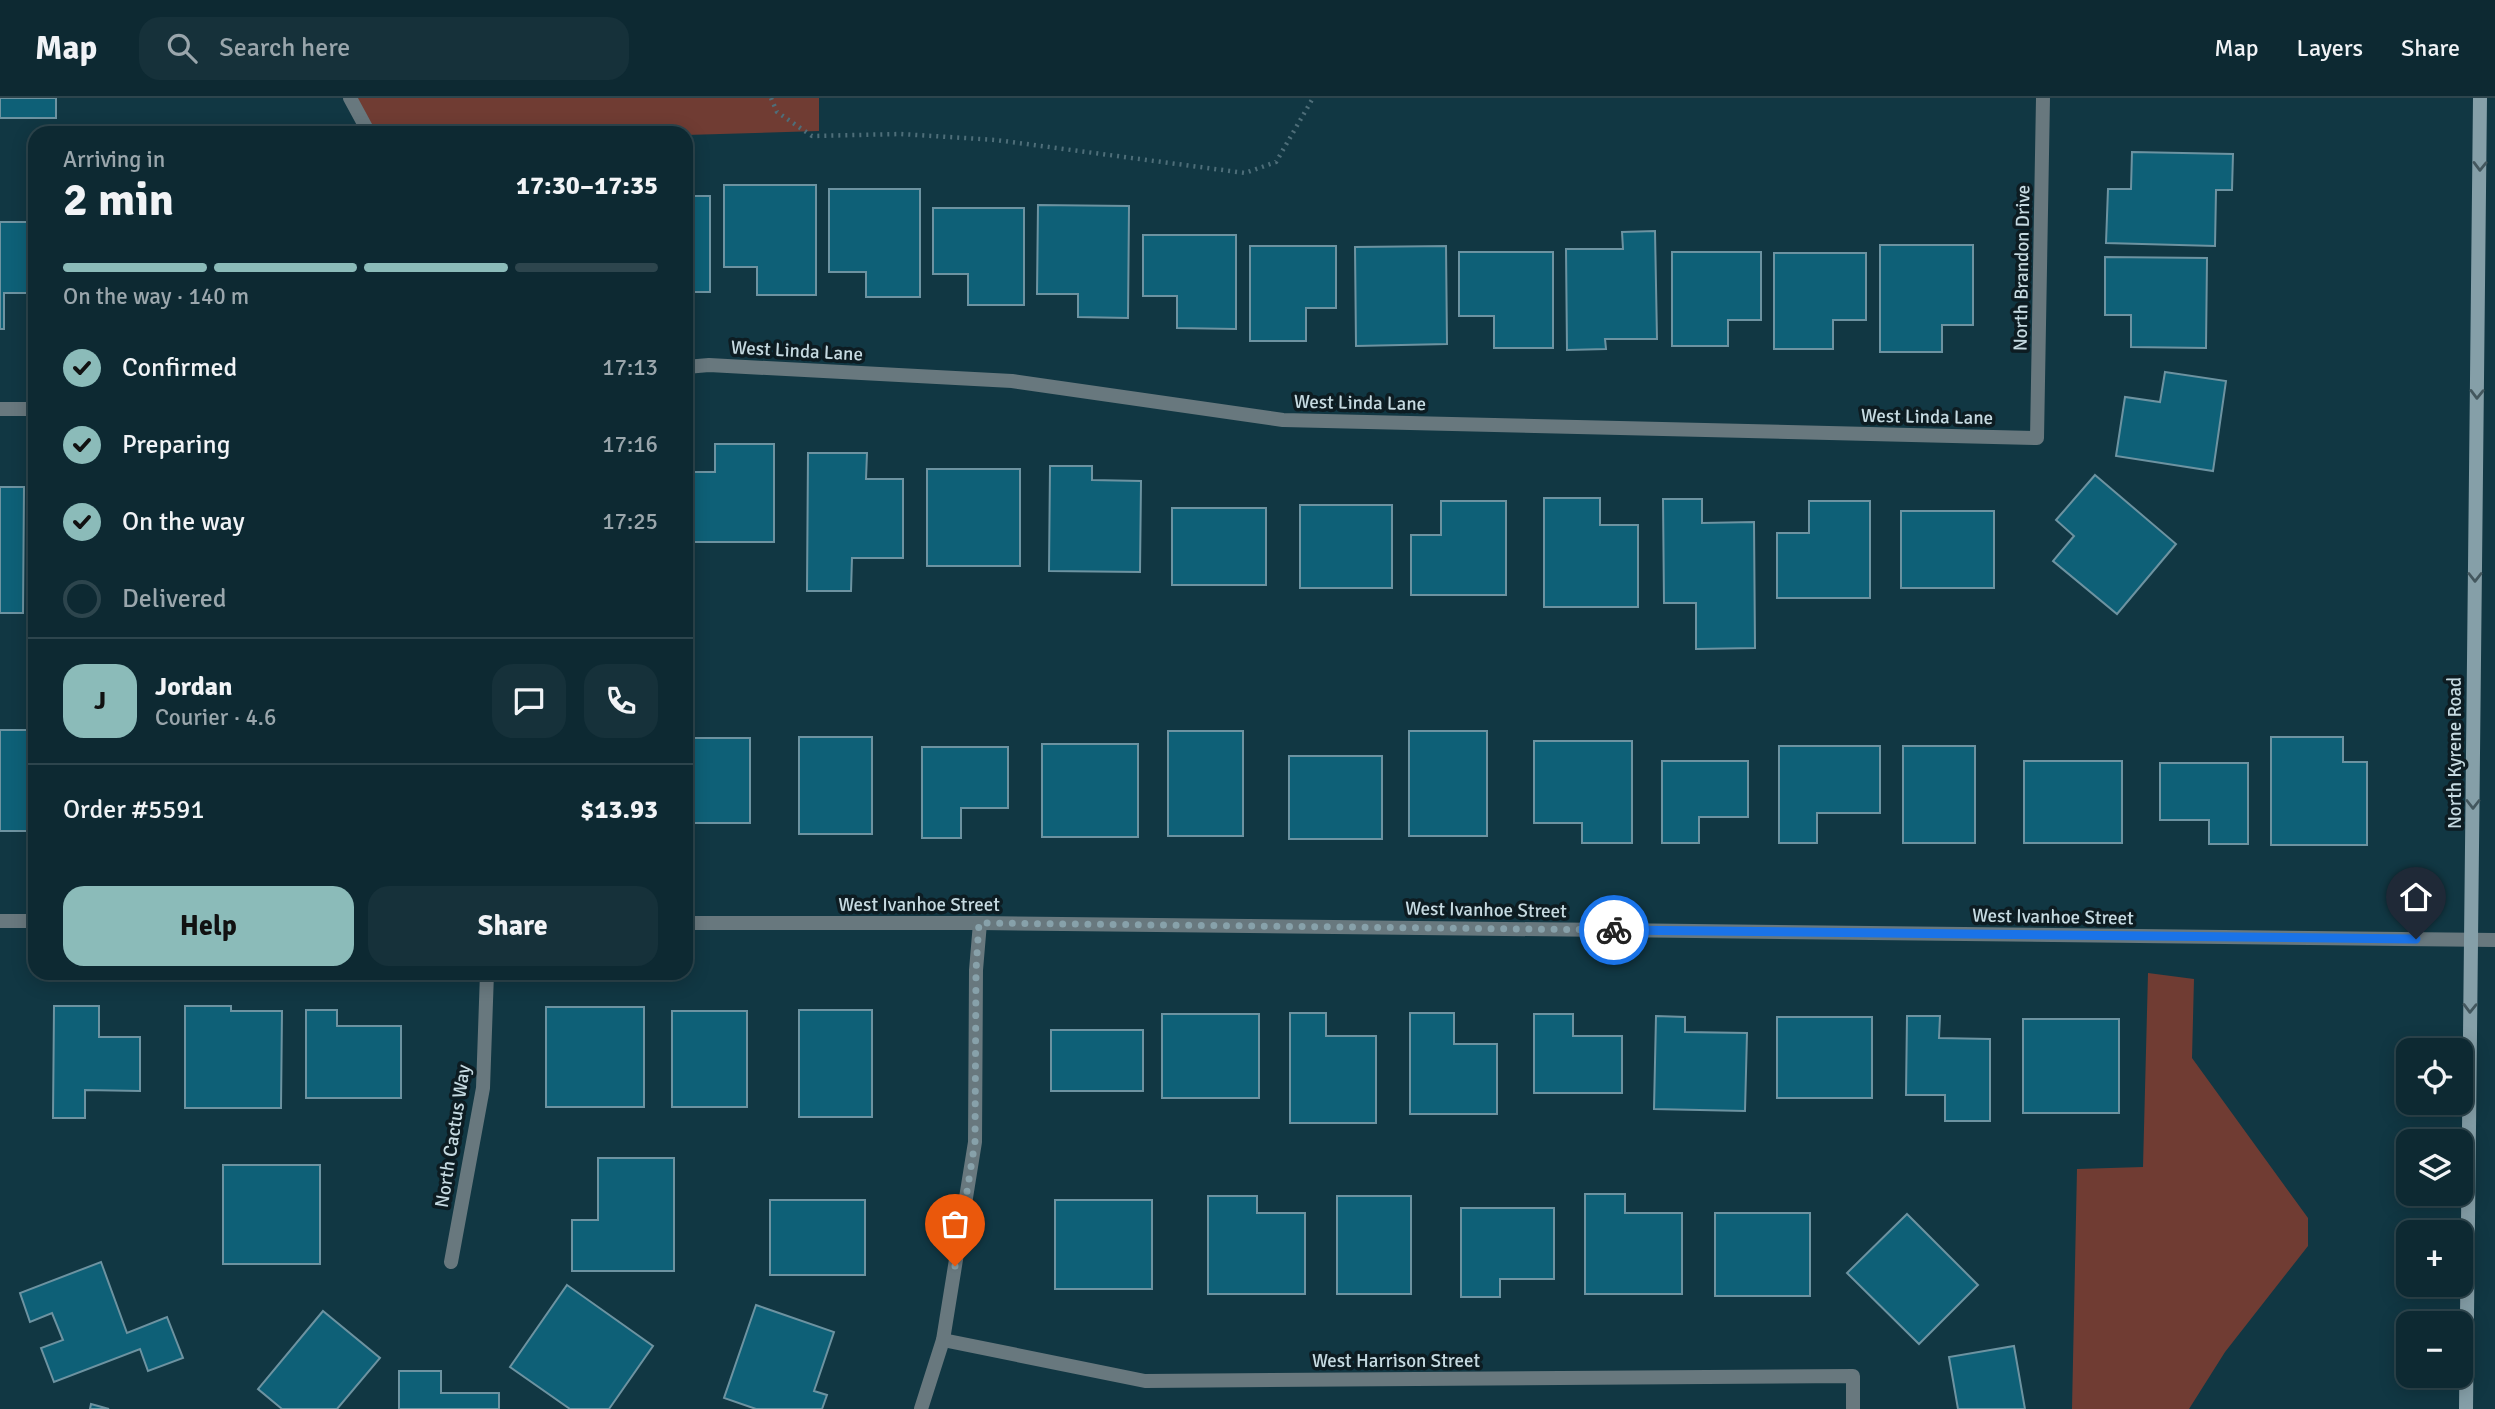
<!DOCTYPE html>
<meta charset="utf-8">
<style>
body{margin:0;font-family:Signika,sans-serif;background:#16313a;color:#f1f3f6;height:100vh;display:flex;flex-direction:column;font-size:26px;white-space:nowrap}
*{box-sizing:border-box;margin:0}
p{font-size:23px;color:#9aa6ac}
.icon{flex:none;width:38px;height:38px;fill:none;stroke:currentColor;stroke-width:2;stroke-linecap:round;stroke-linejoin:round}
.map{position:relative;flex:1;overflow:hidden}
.drawer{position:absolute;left:28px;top:28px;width:665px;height:854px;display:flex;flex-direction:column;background:#0d2932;border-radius:21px;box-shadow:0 4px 18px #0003,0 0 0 2px #2d454d}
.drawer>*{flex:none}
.tools{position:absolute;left:2396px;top:940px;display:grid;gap:14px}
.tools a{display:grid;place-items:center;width:77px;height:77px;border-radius:14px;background:#0d2932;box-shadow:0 4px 18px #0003,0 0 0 2px #2d454d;font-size:35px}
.pin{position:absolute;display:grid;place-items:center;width:60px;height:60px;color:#fff;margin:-72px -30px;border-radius:50% 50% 50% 0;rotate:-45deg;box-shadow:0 0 7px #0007}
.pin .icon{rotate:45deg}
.courier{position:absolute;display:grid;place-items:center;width:70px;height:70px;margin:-35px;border:5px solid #1a73e8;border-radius:50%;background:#fff;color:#222;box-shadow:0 2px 9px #0007}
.head em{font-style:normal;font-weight:700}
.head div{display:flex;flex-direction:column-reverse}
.head{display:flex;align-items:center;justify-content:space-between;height:119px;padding:0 35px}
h1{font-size:46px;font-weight:700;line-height:52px}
.bar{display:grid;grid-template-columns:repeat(4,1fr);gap:10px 7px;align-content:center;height:84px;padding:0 35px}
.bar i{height:9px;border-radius:5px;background:#2d454d}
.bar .selected{background:#8bbbb9}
.bar p{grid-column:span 4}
.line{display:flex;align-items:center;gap:18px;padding:0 35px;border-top:2px solid #2d454d}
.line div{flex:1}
.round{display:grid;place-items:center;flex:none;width:74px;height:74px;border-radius:21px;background:#16313a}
ol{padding:0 35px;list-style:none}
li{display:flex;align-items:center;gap:21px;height:77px}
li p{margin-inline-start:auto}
li .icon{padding:7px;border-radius:50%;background:#8bbbb9;color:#111;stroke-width:4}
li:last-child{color:#9aa6ac}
li i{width:38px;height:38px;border:4px solid #2d454d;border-radius:50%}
.button{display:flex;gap:14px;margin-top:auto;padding:14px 35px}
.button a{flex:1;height:80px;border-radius:21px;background:#8bbbb9;color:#111;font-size:28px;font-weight:700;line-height:80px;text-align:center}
.button a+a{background:#16313a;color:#f1f3f6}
header{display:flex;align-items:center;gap:42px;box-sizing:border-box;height:98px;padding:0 35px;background:#0d2932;border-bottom:2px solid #2d454d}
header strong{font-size:33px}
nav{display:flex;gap:38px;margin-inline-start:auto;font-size:24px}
.search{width:490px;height:63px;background:#16313a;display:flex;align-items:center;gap:18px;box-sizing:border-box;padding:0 24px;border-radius:21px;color:#9aa6ac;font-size:26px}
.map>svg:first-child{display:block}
.green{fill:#703c33}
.building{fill:#0e6077;stroke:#6d93a1;stroke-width:2}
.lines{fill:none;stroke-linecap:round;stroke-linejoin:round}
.path{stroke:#4e6e79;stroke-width:4.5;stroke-dasharray:2 5;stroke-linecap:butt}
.minor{stroke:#68787e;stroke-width:14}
.secondary{stroke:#859fa8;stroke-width:14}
.oneway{stroke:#43575e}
.done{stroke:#87a1aa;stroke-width:7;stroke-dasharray:0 12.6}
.route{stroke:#1a73e8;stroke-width:9}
.labels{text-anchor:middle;stroke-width:7;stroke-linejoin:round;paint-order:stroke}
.street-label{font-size:19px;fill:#c6dae1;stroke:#0d1c22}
</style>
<header>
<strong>Map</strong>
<div class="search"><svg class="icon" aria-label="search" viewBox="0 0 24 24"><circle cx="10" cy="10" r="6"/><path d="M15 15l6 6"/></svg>Search here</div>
<nav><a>Map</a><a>Layers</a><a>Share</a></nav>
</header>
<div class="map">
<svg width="2495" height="1311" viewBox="0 0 2495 1311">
<rect width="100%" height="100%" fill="#113743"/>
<g class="green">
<polygon points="350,0 819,0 819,33 686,37 369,35"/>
<polygon points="2148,875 2194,881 2192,960 2308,1120 2308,1148 2225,1254 2189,1311 2072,1311 2077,1071 2143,1069"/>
</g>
<g class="building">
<rect x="0" y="0" width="56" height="20"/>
<polygon points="2132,54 2233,56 2232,92 2216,92 2215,148 2106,145 2108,91 2131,91"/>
<polygon points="724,87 816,87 816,197 757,197 757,169 724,169"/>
<polygon points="829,91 920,91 920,199 866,199 866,174 829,174"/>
<rect x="686" y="98" width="24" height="96"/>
<polygon points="1038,107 1129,108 1128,220 1078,219 1078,196 1037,196"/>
<polygon points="933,110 1024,110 1024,207 968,207 968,176 933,176"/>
<polygon points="0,124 33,124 33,195 4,195 4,231 0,231"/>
<polygon points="1655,133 1657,241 1605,241 1606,251 1567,252 1566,151 1623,151 1622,134"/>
<polygon points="1143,137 1236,137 1236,231 1177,230 1177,198 1143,198"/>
<polygon points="1880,147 1973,147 1973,227 1942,227 1942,254 1880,254"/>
<polygon points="1250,148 1336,148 1336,210 1306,210 1306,243 1250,243"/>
<polygon points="1446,148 1447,246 1356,248 1355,149"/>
<polygon points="1459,154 1553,154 1553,250 1494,250 1494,218 1459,218"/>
<polygon points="1672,154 1761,154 1761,222 1728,222 1728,248 1672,248"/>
<polygon points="1774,155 1866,155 1866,222 1833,222 1833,251 1774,251"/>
<polygon points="2105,159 2207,160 2206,250 2131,249 2131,217 2105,217"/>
<polygon points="2165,274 2226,283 2213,373 2116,358 2125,299 2160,304"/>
<polygon points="715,346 774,346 774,444 686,444 686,374 715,374"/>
<polygon points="808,355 867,355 866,381 903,381 903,460 852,460 851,493 807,493"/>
<polygon points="1050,368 1092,368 1092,382 1141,383 1140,474 1049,473"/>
<rect x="927" y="371" width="93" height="97"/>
<polygon points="2095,377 2176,446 2117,516 2053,463 2074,438 2056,422"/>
<polygon points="0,389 24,389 23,515 0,515"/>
<polygon points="1544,400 1600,400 1600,427 1638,427 1638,509 1544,509"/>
<polygon points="1663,401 1702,401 1702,425 1754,424 1755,550 1696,551 1696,505 1664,505"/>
<polygon points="1441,403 1506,403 1506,497 1411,497 1411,437 1441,437"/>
<polygon points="1809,403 1870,403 1870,500 1777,500 1777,435 1809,435"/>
<rect x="1300" y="407" width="92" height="83"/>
<rect x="1172" y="410" width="94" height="77"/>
<rect x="1901" y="413" width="93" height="77"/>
<rect x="0" y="632" width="32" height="101"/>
<rect x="1168" y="633" width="75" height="105"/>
<rect x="1409" y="633" width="78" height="105"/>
<rect x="799" y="639" width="73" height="97"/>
<polygon points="2271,639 2343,639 2343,664 2367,664 2367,747 2271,747"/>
<rect x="686" y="640" width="64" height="85"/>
<polygon points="1534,643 1632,643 1632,745 1582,745 1582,725 1534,725"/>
<rect x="1042" y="646" width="96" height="93"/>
<polygon points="1779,648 1880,648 1880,715 1817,715 1817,745 1779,745"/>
<rect x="1903" y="648" width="72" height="97"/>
<polygon points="922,649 1008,649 1008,710 961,710 961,740 922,740"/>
<rect x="1289" y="658" width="93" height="83"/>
<polygon points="1662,663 1748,663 1748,719 1699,719 1699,745 1662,745"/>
<rect x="2024" y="663" width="98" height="82"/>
<polygon points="2160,665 2248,665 2248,746 2209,746 2209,722 2160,722"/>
<polygon points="54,908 99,908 99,939 140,939 140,993 85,992 85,1020 53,1020"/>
<polygon points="185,908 231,908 231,913 282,913 281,1010 185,1010"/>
<rect x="546" y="909" width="98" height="100"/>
<polygon points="306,912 337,912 337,928 401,928 401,1000 306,1000"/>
<rect x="799" y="912" width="73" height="107"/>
<rect x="672" y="913" width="75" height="96"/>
<polygon points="1290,915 1326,915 1326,938 1376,938 1376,1025 1290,1025"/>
<polygon points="1410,915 1454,915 1454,946 1497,946 1497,1016 1410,1016"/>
<rect x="1162" y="916" width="97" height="84"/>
<polygon points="1534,916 1573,916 1573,938 1622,938 1622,995 1534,995"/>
<polygon points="1656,918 1685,919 1685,934 1747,935 1745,1013 1654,1011"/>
<polygon points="1907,918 1940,918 1939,940 1990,941 1990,1023 1945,1023 1945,997 1906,997"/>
<rect x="1777" y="919" width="95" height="81"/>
<rect x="2023" y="921" width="96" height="94"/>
<rect x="1051" y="932" width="92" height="61"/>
<polygon points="598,1060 674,1060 674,1173 572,1173 572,1122 598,1122"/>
<rect x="223" y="1067" width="97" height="99"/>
<polygon points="1585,1096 1625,1096 1625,1115 1682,1115 1682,1196 1585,1196"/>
<polygon points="1208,1098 1257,1098 1257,1115 1305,1115 1305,1196 1208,1196"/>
<rect x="1337" y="1098" width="74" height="98"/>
<rect x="770" y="1102" width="95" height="75"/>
<rect x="1055" y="1102" width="97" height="89"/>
<polygon points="1461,1110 1554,1110 1554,1181 1500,1181 1500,1199 1461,1199"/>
<rect x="1715" y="1115" width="95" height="83"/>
<polygon points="1907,1116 1978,1187 1919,1246 1847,1175"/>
<polygon points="101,1164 127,1235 167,1219 183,1260 148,1273 140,1251 54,1284 41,1250 63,1242 52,1215 30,1224 20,1195"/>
<polygon points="567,1187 653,1248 609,1311 570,1311 510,1269"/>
<polygon points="756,1207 834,1234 814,1293 827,1297 822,1311 756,1311 724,1300"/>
<polygon points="323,1213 380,1260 337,1311 282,1311 258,1291"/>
<polygon points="2014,1248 2025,1311 1958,1311 1949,1259"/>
<polygon points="399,1273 441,1273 441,1295 499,1295 499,1311 399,1311"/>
<polygon points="91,1306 109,1311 90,1311"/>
</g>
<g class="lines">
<polyline class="path" points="771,0 777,14 812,38 901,36 996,42 1245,75 1276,64 1313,0"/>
<g class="minor">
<polyline points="350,0 369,35"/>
<polyline points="686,269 709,267 1012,283 1283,322 2037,340 2043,0"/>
<polyline points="0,311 35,311"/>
<polyline points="0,823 35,823"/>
<polyline points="686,825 980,825 2495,842"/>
<polyline points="451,1164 483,990 487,875"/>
<polyline points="943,1242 1145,1283 1853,1278 1853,1311"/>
<polyline points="921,1311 943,1242 975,1044 976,872 980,825"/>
</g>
<polyline class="secondary" points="2466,1311 2480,0"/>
</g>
<defs><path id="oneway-chevron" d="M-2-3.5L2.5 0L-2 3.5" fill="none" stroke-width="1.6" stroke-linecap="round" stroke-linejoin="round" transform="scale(1.75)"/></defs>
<g class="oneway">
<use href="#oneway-chevron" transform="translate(2480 68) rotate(91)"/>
<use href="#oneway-chevron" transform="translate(2477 296) rotate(91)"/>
<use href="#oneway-chevron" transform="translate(2475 479) rotate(90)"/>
<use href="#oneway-chevron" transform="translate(2473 706) rotate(90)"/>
<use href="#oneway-chevron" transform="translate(2470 910) rotate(91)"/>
</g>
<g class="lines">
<polyline class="done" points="955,1168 975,1044 976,872 979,825 1614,832"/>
<polyline class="route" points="1614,832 2416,841"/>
</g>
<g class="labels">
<g class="street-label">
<text transform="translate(2021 170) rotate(-89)" y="7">North Brandon Drive</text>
<text transform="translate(797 252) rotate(3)" y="7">West Linda Lane</text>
<text transform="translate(1360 304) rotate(1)" y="7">West Linda Lane</text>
<text transform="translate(1927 318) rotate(1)" y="7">West Linda Lane</text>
<text transform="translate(2454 655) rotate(-90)" y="7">North Kyrene Road</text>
<text x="919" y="813">West Ivanhoe Street</text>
<text transform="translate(1486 811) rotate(1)" y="7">West Ivanhoe Street</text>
<text transform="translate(2053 818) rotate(1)" y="7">West Ivanhoe Street</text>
<text transform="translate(452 1038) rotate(-81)" y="7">North Cactus Way</text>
<text x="1396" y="1269">West Harrison Street</text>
</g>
</g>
</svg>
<div class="tools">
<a><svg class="icon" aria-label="locate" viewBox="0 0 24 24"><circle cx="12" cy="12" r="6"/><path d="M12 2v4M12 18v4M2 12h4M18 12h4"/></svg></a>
<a><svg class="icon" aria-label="layers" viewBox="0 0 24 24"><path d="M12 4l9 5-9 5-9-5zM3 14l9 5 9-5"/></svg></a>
<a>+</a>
<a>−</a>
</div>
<div class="pin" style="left:955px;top:1168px;background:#ea580c"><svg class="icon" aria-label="bag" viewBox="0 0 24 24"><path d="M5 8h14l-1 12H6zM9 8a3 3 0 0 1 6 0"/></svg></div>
<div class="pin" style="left:2416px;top:841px;background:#1f2937"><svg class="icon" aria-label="home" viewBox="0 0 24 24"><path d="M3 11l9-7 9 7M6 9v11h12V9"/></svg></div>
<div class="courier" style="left:1614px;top:832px"><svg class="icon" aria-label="bike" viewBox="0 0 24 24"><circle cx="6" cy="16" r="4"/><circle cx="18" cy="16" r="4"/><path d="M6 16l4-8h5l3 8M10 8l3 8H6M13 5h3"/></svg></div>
<section class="drawer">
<div class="head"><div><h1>2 min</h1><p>Arriving in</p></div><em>17:30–17:35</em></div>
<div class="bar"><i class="selected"></i><i class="selected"></i><i class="selected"></i><i></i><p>On the way · 140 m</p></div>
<ol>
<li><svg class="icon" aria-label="check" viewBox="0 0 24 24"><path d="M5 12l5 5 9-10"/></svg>Confirmed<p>17:13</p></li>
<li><svg class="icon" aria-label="check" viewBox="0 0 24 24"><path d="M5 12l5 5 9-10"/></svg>Preparing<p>17:16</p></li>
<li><svg class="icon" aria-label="check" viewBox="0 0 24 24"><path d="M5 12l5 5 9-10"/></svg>On the way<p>17:25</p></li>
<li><i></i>Delivered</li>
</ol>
<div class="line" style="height:126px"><b class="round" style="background:#8bbbb9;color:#111">J</b><div><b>Jordan</b><p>Courier · 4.6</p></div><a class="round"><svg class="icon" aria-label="chat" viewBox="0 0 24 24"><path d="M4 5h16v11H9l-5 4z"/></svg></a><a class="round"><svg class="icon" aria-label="phone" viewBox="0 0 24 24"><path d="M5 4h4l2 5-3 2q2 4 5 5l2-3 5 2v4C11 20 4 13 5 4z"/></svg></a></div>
<div class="line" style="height:91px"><div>Order #5591</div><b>$13.93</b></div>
<div class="button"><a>Help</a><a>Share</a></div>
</section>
</div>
